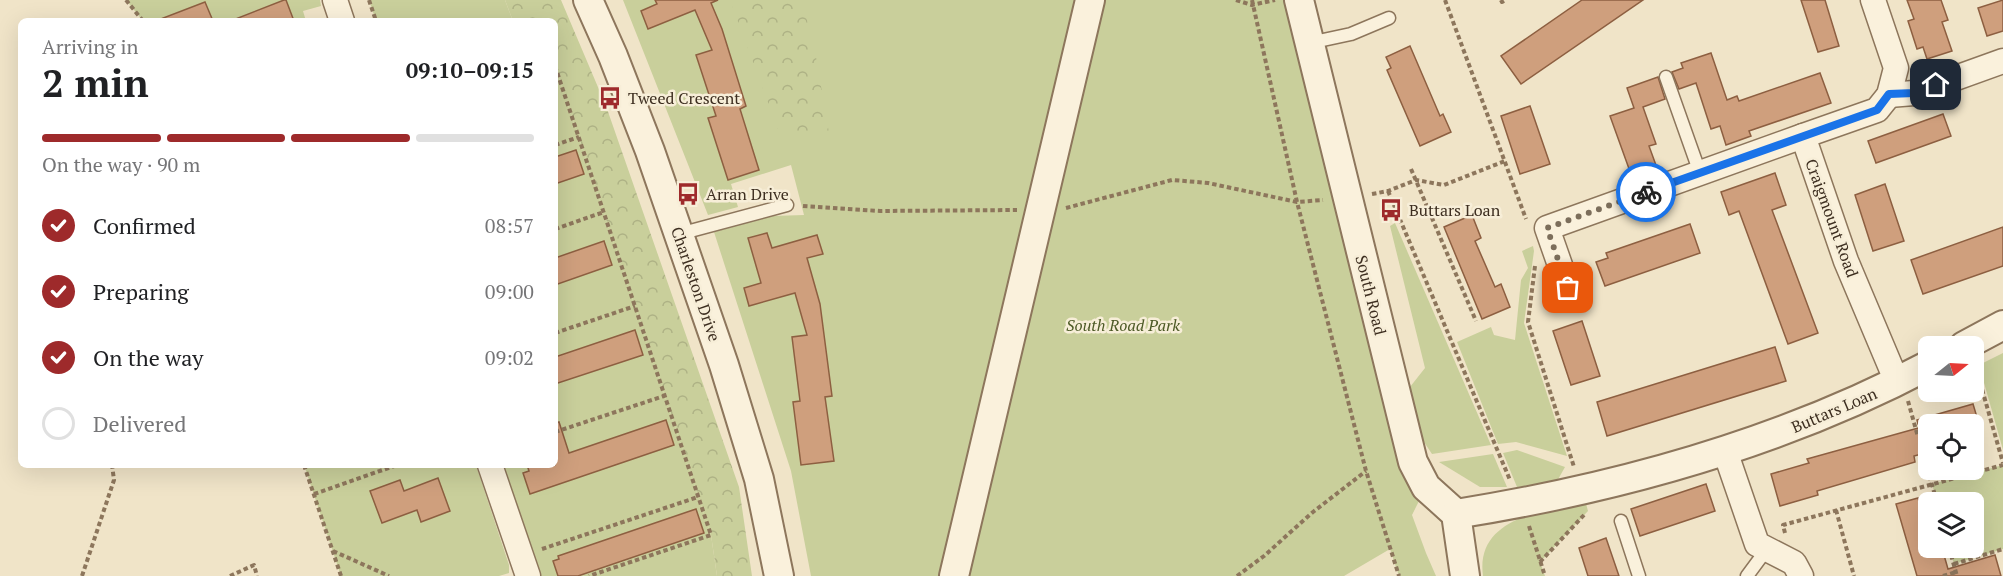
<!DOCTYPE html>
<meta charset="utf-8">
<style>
body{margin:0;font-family:"PT Serif",serif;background:#f6f6f6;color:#202124;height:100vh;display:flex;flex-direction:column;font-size:22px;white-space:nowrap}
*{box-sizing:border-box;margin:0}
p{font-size:20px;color:#757577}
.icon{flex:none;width:33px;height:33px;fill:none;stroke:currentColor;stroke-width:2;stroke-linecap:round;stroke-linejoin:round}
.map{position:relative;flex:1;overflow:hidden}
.drawer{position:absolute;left:18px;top:18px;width:540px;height:450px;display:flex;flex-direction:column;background:#fff;border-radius:9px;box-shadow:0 6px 24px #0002}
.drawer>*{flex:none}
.needle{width:39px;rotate:72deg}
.tools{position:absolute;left:1918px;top:336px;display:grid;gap:12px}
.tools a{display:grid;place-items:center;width:66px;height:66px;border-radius:9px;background:#fff;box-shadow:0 6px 24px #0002;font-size:30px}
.pin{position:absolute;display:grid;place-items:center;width:51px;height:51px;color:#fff;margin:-26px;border-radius:12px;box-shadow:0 3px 9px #0006}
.courier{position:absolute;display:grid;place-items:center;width:60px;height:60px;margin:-30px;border:4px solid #1a73e8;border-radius:50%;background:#fff;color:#222;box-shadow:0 2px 8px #0007}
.headline em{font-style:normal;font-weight:600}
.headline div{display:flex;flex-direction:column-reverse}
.headline{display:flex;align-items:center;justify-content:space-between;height:102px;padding:0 24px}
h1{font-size:39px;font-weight:600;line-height:45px}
.bar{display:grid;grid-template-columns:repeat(4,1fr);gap:9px 6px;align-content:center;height:72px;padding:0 24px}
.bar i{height:8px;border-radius:4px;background:#e0e0e0}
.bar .selected{background:#9e2a2b}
.bar p{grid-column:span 4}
ol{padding:0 24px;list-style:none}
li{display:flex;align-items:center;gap:18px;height:66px}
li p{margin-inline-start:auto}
li .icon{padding:6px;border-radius:50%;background:#9e2a2b;color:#fff;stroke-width:4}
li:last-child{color:#757577}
li i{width:33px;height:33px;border:3px solid #e0e0e0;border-radius:50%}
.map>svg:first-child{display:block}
.green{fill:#c9cf9b}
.forest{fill:url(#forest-crowns)}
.building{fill:#cf9f7d;stroke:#8d5f41;stroke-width:1.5}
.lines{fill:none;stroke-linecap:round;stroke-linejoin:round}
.service-casing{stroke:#8d765c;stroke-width:15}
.minor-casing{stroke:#8d765c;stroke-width:27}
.tertiary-casing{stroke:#8d765c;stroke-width:32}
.path{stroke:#8d765c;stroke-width:4;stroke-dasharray:4.5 3;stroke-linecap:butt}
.service{stroke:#faf1dc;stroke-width:12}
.minor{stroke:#faf1dc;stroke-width:24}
.tertiary{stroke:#faf1dc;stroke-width:28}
.done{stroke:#7c6e5b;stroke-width:6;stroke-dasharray:0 10.8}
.route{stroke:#1a73e8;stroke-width:8}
.labels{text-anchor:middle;stroke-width:5;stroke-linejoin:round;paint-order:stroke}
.poi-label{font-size:16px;fill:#3d2e20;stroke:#f7eed8;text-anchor:start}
.street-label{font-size:16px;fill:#3d2e20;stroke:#f7eed8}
.park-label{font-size:16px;font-style:italic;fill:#4d5a26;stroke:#f7eed8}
</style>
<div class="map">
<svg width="2003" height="576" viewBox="0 0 2003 576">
<defs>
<pattern id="forest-crowns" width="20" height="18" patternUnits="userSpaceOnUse" patternTransform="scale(1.5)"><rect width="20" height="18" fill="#c9cf9b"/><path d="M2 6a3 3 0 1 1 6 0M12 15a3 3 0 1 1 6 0" fill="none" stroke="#aeb285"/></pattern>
</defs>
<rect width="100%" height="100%" fill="#f0e4c8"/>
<g class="green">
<polygon points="126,0 320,0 321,6 303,11 306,21 143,21"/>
<polygon points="369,0 505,0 513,21 376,21"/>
<polygon points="623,0 1299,0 1426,487 1412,515 1426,553 1436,576 1399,576 1390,549 1344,576 811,576 791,471 714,232 773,216 804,215 791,165 731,184 738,207 708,215"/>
<polygon points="555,66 711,535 717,576 538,576 502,465 555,465"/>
<polygon points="1395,223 1491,445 1432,454 1420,436 1410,387 1425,368 1390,226"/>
<polygon points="1533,246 1534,251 1524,323 1567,456 1516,442 1498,444 1457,342 1491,327 1494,335 1515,340 1521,280 1528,268 1522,251"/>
<polygon points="2003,353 2003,450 1979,365"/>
<polygon points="1517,450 1565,467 1556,483 1517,487 1503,453"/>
<polygon points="1493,454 1507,487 1480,487 1439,462"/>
<polygon points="304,465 476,465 509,565 509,573 499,576 341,576"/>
<polygon points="2003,465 2003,549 1954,564 1949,548 1974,548 1974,502 1937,502 1932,484"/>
<path d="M1585,500L1588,511L1540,562L1545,576H1483C1475,518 1543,511 1585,500Z"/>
</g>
<g class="forest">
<polygon points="505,0 561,0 606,106 739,487 752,576 717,576 711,535 555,66 555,21 513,21"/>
<polygon points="730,0 802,0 816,57 830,139 779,132"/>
</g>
<g class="building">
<polygon points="284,0 286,0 294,21 233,21 233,20"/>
<polygon points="655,0 718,0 711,3 722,29 746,106 740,109 759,170 728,180 708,118 716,116 696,55 712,50 695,10 648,29 641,11 657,4"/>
<polygon points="1582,0 1643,0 1521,84 1501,56"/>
<polygon points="1801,0 1825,0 1839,46 1818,52"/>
<polygon points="1907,0 1941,0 1948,20 1942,22 1952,51 1927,59 1923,47 1917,49 1908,21 1914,19"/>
<polygon points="2003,0 2003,31 1987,36 1978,8"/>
<polygon points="205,2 213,21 159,21 158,20"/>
<polygon points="1410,46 1440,116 1443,114 1451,132 1420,146 1387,70 1391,68 1386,57"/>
<polygon points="1711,53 1727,100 1737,96 1739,101 1820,73 1831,103 1749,131 1751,136 1726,145 1720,126 1711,129 1696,83 1679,89 1672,72 1683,68 1681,63"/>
<polygon points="1658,77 1665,99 1643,107 1656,144 1649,146 1657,168 1632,177 1610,116 1634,108 1627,88"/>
<polygon points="1530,106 1550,164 1520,174 1501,116"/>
<polygon points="1943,114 1951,136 1876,163 1868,141"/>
<polygon points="576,150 584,174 555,184 555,157"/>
<polygon points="1775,173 1786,205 1772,210 1818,333 1788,344 1739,211 1729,215 1721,192"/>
<polygon points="1885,184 1904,241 1873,251 1855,195"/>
<polygon points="1472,215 1481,238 1475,241 1495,287 1501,284 1510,307 1482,319 1444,227"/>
<polygon points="1690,224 1700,253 1605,286 1596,262 1608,258 1606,253"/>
<polygon points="2003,227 2003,266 1923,294 1911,260"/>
<polygon points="767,233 772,248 817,235 823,254 807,258 820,304 832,396 825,397 834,461 801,465 793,402 800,401 792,337 807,335 795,293 749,306 744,288 761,283 748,238"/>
<polygon points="604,241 612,265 555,285 555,258"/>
<polygon points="1582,321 1600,376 1571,385 1553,331"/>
<polygon points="635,330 643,355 555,384 555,357"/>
<polygon points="1775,347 1786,381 1607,436 1597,402"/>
<polygon points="1973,404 1979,424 1918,424 1917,420"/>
<polygon points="666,420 674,445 530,494 523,473 529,471 527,465 555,465 555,423 559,422 569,453"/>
<polygon points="1929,425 1929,452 1914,456 1915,462 1817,491 1818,495 1780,506 1771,474 1809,463 1807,459"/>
<polygon points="438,478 450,511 421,522 417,510 382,523 370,491 400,480 404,491"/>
<polygon points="1706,484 1715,511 1640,536 1631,509"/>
<polygon points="1918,498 1929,537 1929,548 1942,548 1948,569 1995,555 2001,576 1917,576 1896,504"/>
<polygon points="696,509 704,533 578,576 558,576 553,561 559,559 558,556"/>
<polygon points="1606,538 1619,576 1588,576 1579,548"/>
</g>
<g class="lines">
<g class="service-casing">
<g id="service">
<polyline points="1309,43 1351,34 1389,18"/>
<polyline points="1666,77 1700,173"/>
<polyline points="679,234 787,205"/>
<polyline points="1621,521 1639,576"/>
<polyline points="1747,576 1767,549"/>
</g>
</g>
<g class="minor-casing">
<g id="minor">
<polyline points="335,0 342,21"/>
<polyline points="1873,0 1896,68 1889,95 1877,110 1803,136 1846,261 1897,382"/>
<polyline points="1889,95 1914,93 2003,61"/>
<polyline points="1568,288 1547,228 1803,136"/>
<polyline points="1725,451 1757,544 1794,563 1801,576"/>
<polyline points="490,465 528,576"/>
</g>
</g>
<g class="tertiary-casing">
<g id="tertiary">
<polyline points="588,0 613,56 650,151 724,365 759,479 779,576"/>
<polyline points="1299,0 1413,462 1426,487 1456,514 1465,576"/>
<polyline points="1964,346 2003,325"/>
<path d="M1456,514C1619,488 1782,443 1929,365"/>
<polyline points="954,576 1090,0"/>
</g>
</g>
<g class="path">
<polyline points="126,0 143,21"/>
<polyline points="369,0 376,21"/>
<polyline points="1236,0 1252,5 1275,0"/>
<polyline points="1252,0 1297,202 1366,471 1399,576"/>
<polyline points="1445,0 1526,219"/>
<polyline points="1501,0 1502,2 1505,0"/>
<polyline points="555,66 711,535 589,576"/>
<polyline points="555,145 579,137"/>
<polyline points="1411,169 1476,321"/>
<polyline points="1388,191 1510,480"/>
<polyline points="1372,194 1388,191 1416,180 1444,185 1505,161"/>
<polyline points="803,206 880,211 1017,210"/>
<polyline points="1066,208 1172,180 1208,183 1297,202 1323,200"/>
<polyline points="555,229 604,212"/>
<polyline points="1535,266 1528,322 1574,467"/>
<polyline points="555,333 635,306"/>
<polyline points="1976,368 2003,463"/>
<polyline points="1908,401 1918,437"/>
<polyline points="555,432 664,396"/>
<polyline points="1923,454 1937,502"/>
<polyline points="304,465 341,576"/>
<polyline points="314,494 397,465"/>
<polyline points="1836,510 1854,576"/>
<polyline points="1529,526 1545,576"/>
<polyline points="1785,533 1783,525 2003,465"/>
<polyline points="1949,548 1957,576"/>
<polyline points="542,549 698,497"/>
<polyline points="333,551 389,576"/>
<polyline points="1540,562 1584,515"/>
<polyline points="1954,564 2003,549"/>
<polyline points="82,576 114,480 112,465"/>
<polyline points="230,576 254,565 257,576"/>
<polyline points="1237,576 1264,556 1313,512 1366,471"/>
<polyline points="1943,576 1956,572"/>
</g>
<use href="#service" class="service"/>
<use href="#minor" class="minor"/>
<use href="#tertiary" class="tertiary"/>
</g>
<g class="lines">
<polyline class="done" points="1568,288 1547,228 1646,192"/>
<polyline class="route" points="1646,192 1877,110 1889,94 1914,93 1936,85"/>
</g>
<defs>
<g id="bus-bare" transform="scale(1.8)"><path d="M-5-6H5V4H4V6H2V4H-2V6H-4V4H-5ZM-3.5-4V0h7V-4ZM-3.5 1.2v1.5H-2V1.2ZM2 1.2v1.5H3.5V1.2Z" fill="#9e2a2b" stroke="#f7eed8" stroke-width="2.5" paint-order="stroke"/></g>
</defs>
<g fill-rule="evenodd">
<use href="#bus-bare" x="610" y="98"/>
<use href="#bus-bare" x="688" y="194"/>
<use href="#bus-bare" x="1391" y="210"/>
</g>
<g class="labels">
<g class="poi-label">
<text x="628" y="104">Tweed Crescent</text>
<text x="706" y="200">Arran Drive</text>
<text x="1409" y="216">Buttars Loan</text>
</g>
<g class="street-label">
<text transform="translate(1832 218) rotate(70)" y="6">Craigmount Road</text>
<text transform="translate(696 284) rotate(71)" y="6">Charleston Drive</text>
<text transform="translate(1371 295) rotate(76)" y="6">South Road</text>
<text transform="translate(1834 410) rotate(-23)" y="6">Buttars Loan</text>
</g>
<g class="park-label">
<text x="1123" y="331">South Road Park</text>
</g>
</g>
</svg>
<div class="tools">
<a><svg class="needle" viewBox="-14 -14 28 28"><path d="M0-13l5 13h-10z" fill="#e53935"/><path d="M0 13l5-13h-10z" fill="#757577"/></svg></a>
<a><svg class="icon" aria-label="locate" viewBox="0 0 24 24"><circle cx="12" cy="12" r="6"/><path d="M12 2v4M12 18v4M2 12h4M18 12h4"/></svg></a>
<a><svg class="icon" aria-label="layers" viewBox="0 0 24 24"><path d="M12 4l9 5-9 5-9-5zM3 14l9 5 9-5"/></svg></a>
</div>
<div class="pin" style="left:1568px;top:288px;background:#ea580c"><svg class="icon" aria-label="bag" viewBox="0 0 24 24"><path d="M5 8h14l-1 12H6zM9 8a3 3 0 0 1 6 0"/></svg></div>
<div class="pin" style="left:1936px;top:85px;background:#1f2937"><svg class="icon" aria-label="home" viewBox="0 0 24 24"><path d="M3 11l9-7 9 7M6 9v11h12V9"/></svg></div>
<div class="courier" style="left:1646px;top:192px"><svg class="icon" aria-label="bike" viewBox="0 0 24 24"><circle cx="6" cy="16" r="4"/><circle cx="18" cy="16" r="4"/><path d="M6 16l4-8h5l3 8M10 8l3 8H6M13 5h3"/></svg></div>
<section class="drawer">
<div class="headline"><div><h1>2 min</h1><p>Arriving in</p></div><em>09:10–09:15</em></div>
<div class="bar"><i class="selected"></i><i class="selected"></i><i class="selected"></i><i></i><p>On the way · 90 m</p></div>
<ol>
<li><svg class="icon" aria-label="check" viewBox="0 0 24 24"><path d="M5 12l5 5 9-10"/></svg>Confirmed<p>08:57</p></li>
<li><svg class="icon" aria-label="check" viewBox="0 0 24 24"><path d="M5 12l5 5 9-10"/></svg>Preparing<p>09:00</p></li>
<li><svg class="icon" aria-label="check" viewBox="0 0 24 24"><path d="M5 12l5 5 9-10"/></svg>On the way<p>09:02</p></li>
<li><i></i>Delivered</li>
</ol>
</section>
</div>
